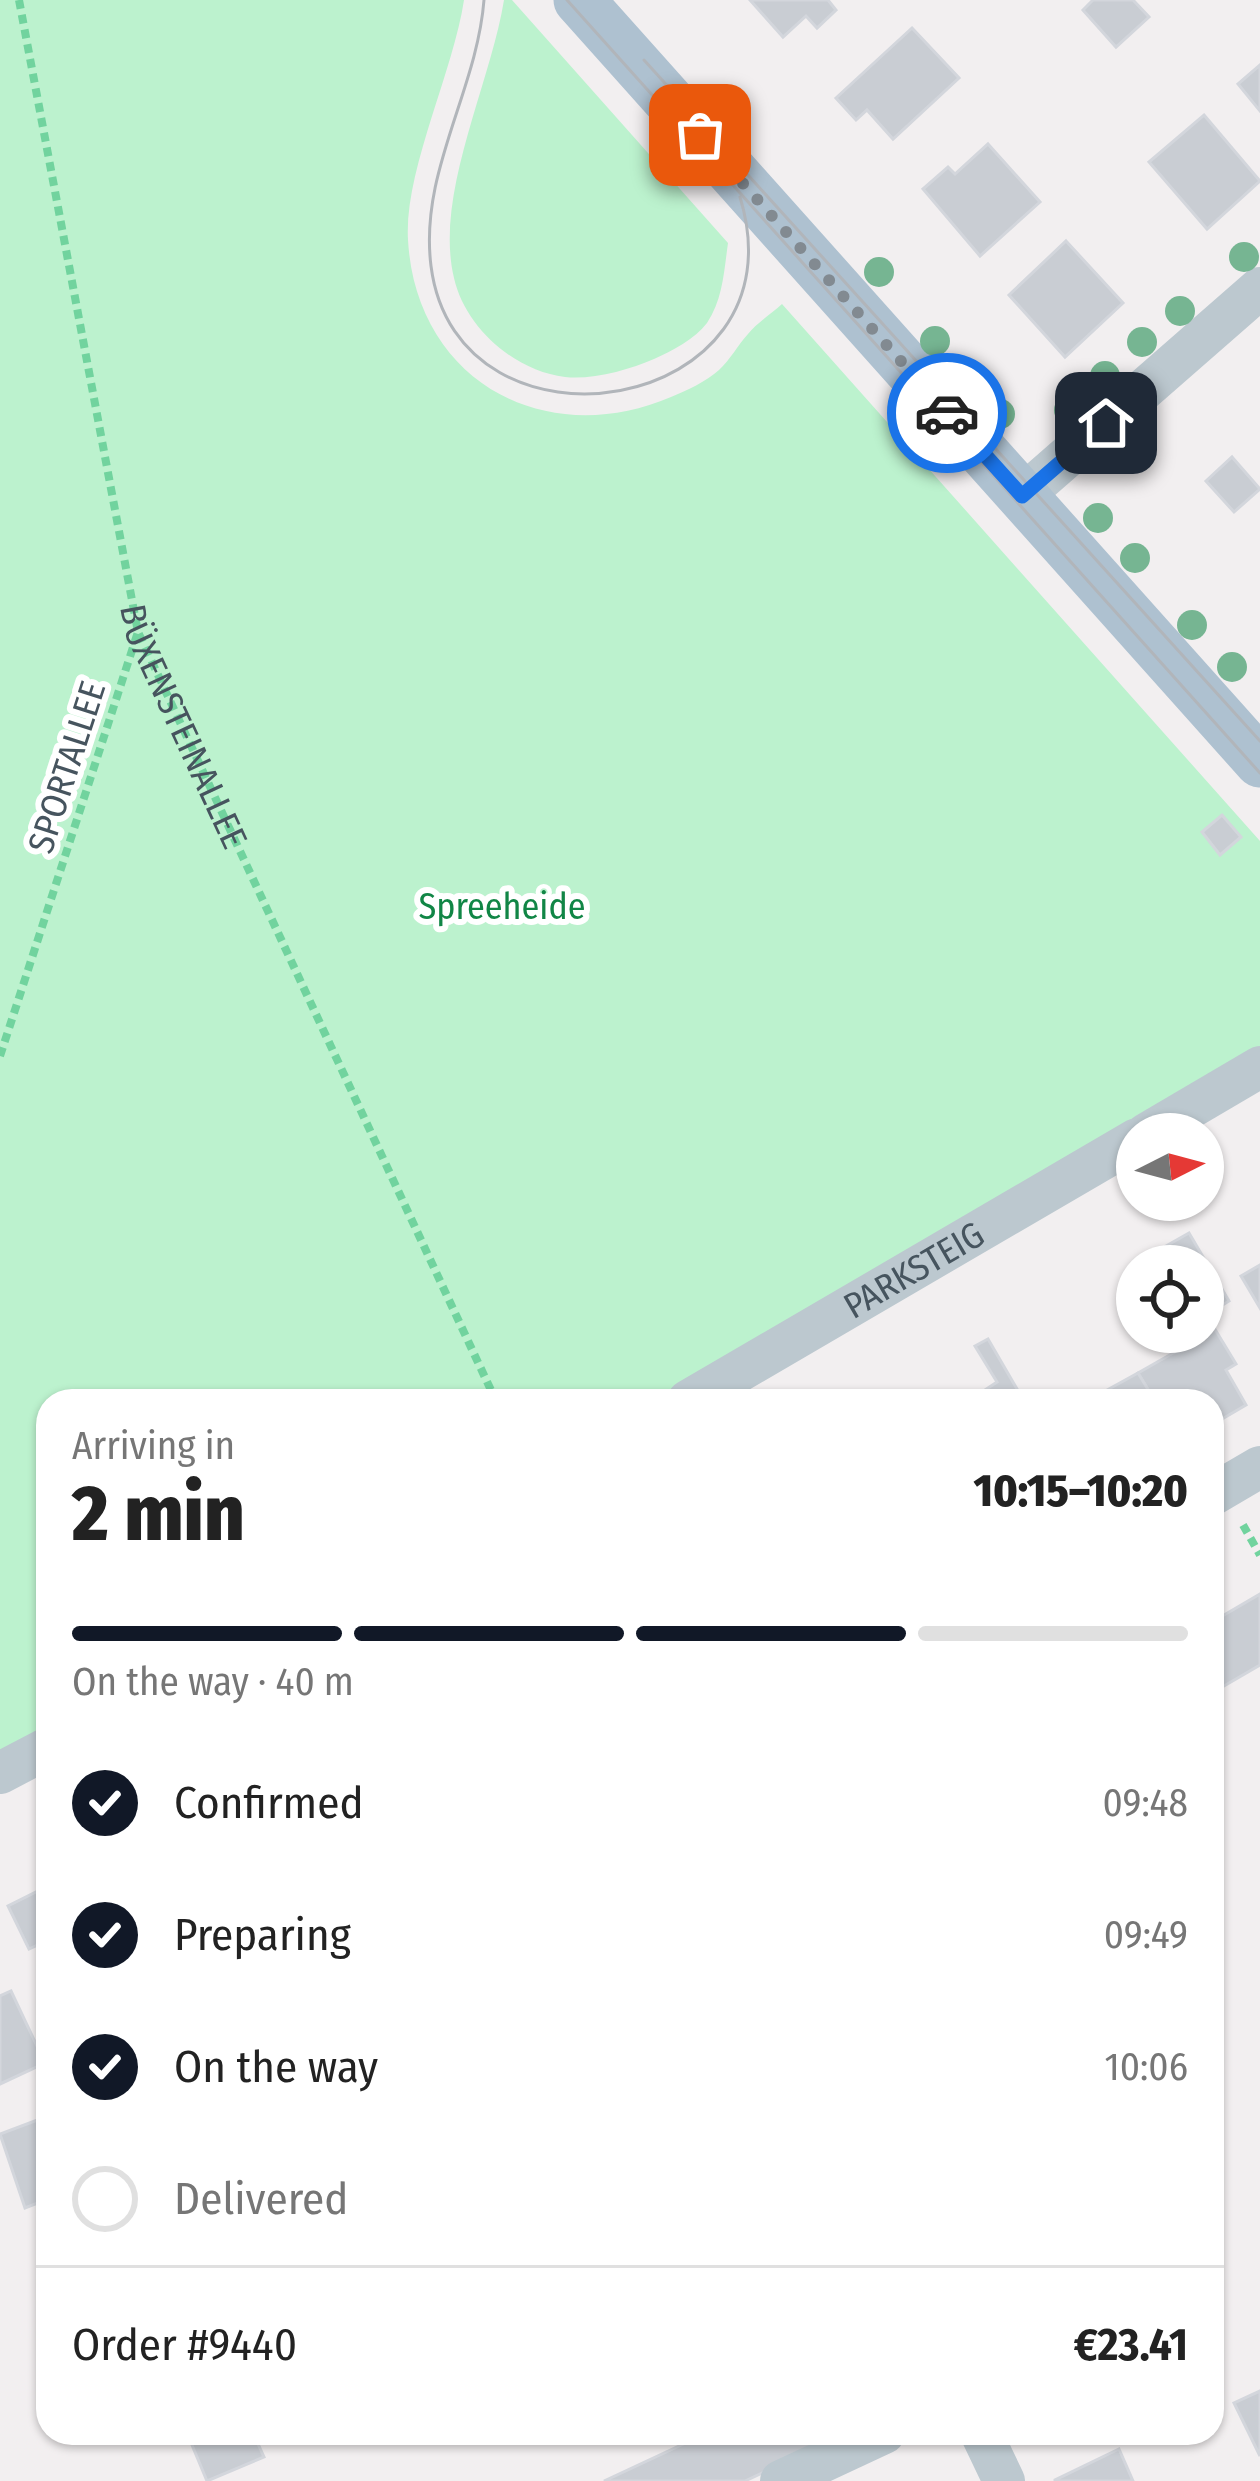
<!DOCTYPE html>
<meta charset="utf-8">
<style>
body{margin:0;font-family:"Fira Sans Condensed",sans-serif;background:#f2f2f2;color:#222;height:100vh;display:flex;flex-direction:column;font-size:45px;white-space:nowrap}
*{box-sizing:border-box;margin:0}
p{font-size:39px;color:#767676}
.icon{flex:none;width:66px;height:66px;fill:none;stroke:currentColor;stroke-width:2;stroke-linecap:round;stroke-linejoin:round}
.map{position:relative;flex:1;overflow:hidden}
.drawer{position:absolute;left:36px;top:1389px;width:1188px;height:1056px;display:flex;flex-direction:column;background:#fff;border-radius:36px;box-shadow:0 3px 9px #0004}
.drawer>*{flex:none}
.needle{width:78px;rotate:84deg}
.fabs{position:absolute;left:1116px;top:1113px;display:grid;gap:24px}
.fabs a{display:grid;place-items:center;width:108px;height:108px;border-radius:50%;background:#fff;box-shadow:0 3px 9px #0004;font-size:60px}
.pin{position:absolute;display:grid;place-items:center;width:102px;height:102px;color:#fff;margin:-51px;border-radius:24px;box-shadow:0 6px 18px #0006}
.courier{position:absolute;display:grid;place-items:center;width:120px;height:120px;margin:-60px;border:9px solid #1a73e8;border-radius:50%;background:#fff;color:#222;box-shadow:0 3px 15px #0007}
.summary em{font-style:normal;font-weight:800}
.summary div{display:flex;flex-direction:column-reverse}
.summary{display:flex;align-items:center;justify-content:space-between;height:204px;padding:0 36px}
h1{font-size:78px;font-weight:800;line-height:90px}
.bar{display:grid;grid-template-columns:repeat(4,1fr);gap:18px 12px;align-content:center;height:144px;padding:0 36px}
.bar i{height:15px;border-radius:9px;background:#e0e0e0}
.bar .current{background:#111827}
.bar p{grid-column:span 4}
.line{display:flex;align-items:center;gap:30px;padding:0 36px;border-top:3px solid #e0e0e0}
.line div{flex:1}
ol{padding:0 36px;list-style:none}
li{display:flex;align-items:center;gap:36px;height:132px}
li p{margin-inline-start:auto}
li .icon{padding:12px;border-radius:50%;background:#111827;color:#fff;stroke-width:4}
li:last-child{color:#767676}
li i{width:66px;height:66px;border:6px solid #e0e0e0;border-radius:50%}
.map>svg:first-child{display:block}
.green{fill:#bcf2ce}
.building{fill:#c9cdd3;stroke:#d3d6dc;stroke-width:3}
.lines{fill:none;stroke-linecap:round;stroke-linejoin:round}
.path{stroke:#71d39e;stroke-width:8;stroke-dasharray:9 6;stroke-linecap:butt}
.minor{stroke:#bcc8cf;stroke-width:42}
.major{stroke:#aec1d0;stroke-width:51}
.tram{stroke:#b1b5ba;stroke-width:3}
.tree{fill:#76b592}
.done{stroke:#828a91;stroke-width:12;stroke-dasharray:0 21.6}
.route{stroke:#1a73e8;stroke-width:15}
.labels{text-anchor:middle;stroke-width:12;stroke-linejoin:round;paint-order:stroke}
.street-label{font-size:36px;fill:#46545e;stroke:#fff}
.park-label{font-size:36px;fill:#118646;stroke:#fff}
</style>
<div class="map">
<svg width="1260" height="2481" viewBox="0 0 1260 2481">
<rect width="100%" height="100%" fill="#f2eff0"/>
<g class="green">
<path d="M0,0H464C453,73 404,171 408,240C416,381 545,451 671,397C686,391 707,381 719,370C730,360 738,345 748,334C757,323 771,314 782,304L1260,841V1059L670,1401H48V1739L0,1764Z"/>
<path d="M504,0H512L728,243C724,271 723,299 707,323C695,339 672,351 654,359C629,370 592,380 565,377C514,371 465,327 454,278C434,195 490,86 504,0Z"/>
</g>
<g class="building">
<polygon points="750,0 828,0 836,10 817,28 806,16 783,37"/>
<polygon points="1093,0 1133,0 1149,17 1116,47 1083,10"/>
<polygon points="912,28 959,78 893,139 867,110 856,120 836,98"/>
<polygon points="1260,65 1260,111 1238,84"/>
<polygon points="1204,115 1260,181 1207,229 1149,162"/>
<polygon points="988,144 1040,202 980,256 923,189 948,167 955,174"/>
<polygon points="1066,241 1123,303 1065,357 1009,295"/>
<polygon points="1232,457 1260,489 1234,512 1206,481"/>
<polygon points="1222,815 1241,837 1220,855 1202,832"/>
<polygon points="1189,1233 1229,1301 1216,1309 1203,1297 1203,1266 1178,1266 1166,1246"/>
<polygon points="1260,1265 1260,1308 1241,1276"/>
<polygon points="1213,1326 1236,1364 1226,1370 1246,1405 1212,1425 1212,1401 1155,1401 1138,1373 1196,1340 1194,1336"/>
<polygon points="988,1339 1024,1401 983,1401 979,1394 997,1382 975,1346"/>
<polygon points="1138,1373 1155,1401 1096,1401 1109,1394 1107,1390"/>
<polygon points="1260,1594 1260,1665 1212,1693 1212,1622"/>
<polygon points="48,1886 48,1940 29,1949 8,1906"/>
<polygon points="11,1991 45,2063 0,2084 0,1996"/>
<polygon points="48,2116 48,2199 25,2208 0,2134"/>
<polygon points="1260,2391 1260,2456 1234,2403"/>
<polygon points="187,2433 253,2433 264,2457 207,2481"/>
<polygon points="707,2433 827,2433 831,2441 745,2481 604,2481"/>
<polygon points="1119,2449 1133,2481 1055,2481 1055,2480"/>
</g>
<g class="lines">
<g class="path">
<path id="s1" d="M19,0L138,632L496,1401"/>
<polyline points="0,1056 138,632"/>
<polyline points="1243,1525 1260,1555"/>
</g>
<g class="minor">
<polyline points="1021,497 1260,288"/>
<polyline points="1146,1134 1260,1067"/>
<path id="s2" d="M688,1401L1137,1139"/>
<polyline points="1212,1495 1260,1467"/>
<polyline points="0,1773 48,1748"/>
<polyline points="981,2433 1004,2481"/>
<polyline points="781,2481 884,2433"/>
</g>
<polyline class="major" points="579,0 1260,762"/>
<g class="tram">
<path d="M484,0C477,91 419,172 431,266C457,471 807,416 740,197"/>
<polyline points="567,0 1260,773"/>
<polyline points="644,60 1260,741"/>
</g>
</g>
<g class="tree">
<circle cx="1244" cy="257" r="15"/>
<circle cx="879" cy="272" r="15"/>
<circle cx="1180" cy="311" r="15"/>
<circle cx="935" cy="341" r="15"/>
<circle cx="1142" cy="342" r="15"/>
<circle cx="1105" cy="376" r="15"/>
<circle cx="1069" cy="410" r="15"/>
<circle cx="1000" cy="414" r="15"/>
<circle cx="1098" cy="518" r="15"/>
<circle cx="1135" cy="558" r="15"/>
<circle cx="1192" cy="625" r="15"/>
<circle cx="1232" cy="667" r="15"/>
</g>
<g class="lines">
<polyline class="done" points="700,135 947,413"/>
<polyline class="route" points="947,413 1022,496 1106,423"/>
</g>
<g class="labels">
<g class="street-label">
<text dy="13" stroke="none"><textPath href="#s1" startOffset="747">BÜXENSTEINALLEE</textPath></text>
<text transform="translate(66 767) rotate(-72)" y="13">SPORTALLEE</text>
<text dy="13" stroke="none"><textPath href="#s2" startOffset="261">PARKSTEIG</textPath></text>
</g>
<g class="park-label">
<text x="502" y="919">Spreeheide</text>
</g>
</g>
</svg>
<div class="fabs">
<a><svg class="needle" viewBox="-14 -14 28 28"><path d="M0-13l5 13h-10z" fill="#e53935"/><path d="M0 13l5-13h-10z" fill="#767676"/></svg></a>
<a><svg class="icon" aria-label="locate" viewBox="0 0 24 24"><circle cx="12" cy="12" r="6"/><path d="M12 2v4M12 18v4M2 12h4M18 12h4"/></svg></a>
</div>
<div class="pin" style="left:700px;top:135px;background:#ea580c"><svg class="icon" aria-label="bag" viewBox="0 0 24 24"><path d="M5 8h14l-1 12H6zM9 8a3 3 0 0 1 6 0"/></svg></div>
<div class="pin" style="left:1106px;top:423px;background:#1f2937"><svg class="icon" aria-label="home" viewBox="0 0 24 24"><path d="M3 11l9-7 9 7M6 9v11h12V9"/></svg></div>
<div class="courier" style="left:947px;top:413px"><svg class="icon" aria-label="car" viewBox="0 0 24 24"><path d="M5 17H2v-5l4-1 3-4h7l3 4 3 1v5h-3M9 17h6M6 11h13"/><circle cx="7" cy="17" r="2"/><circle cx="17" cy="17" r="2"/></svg></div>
<section class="drawer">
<div class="summary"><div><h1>2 min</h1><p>Arriving in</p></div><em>10:15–10:20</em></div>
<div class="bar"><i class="current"></i><i class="current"></i><i class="current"></i><i></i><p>On the way · 40 m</p></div>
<ol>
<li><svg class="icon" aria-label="check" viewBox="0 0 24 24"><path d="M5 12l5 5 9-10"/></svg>Confirmed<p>09:48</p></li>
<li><svg class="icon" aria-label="check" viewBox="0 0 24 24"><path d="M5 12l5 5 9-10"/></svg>Preparing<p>09:49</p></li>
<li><svg class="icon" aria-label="check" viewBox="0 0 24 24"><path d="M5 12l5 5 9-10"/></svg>On the way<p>10:06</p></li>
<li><i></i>Delivered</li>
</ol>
<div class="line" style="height:156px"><div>Order #9440</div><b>€23.41</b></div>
</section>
</div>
